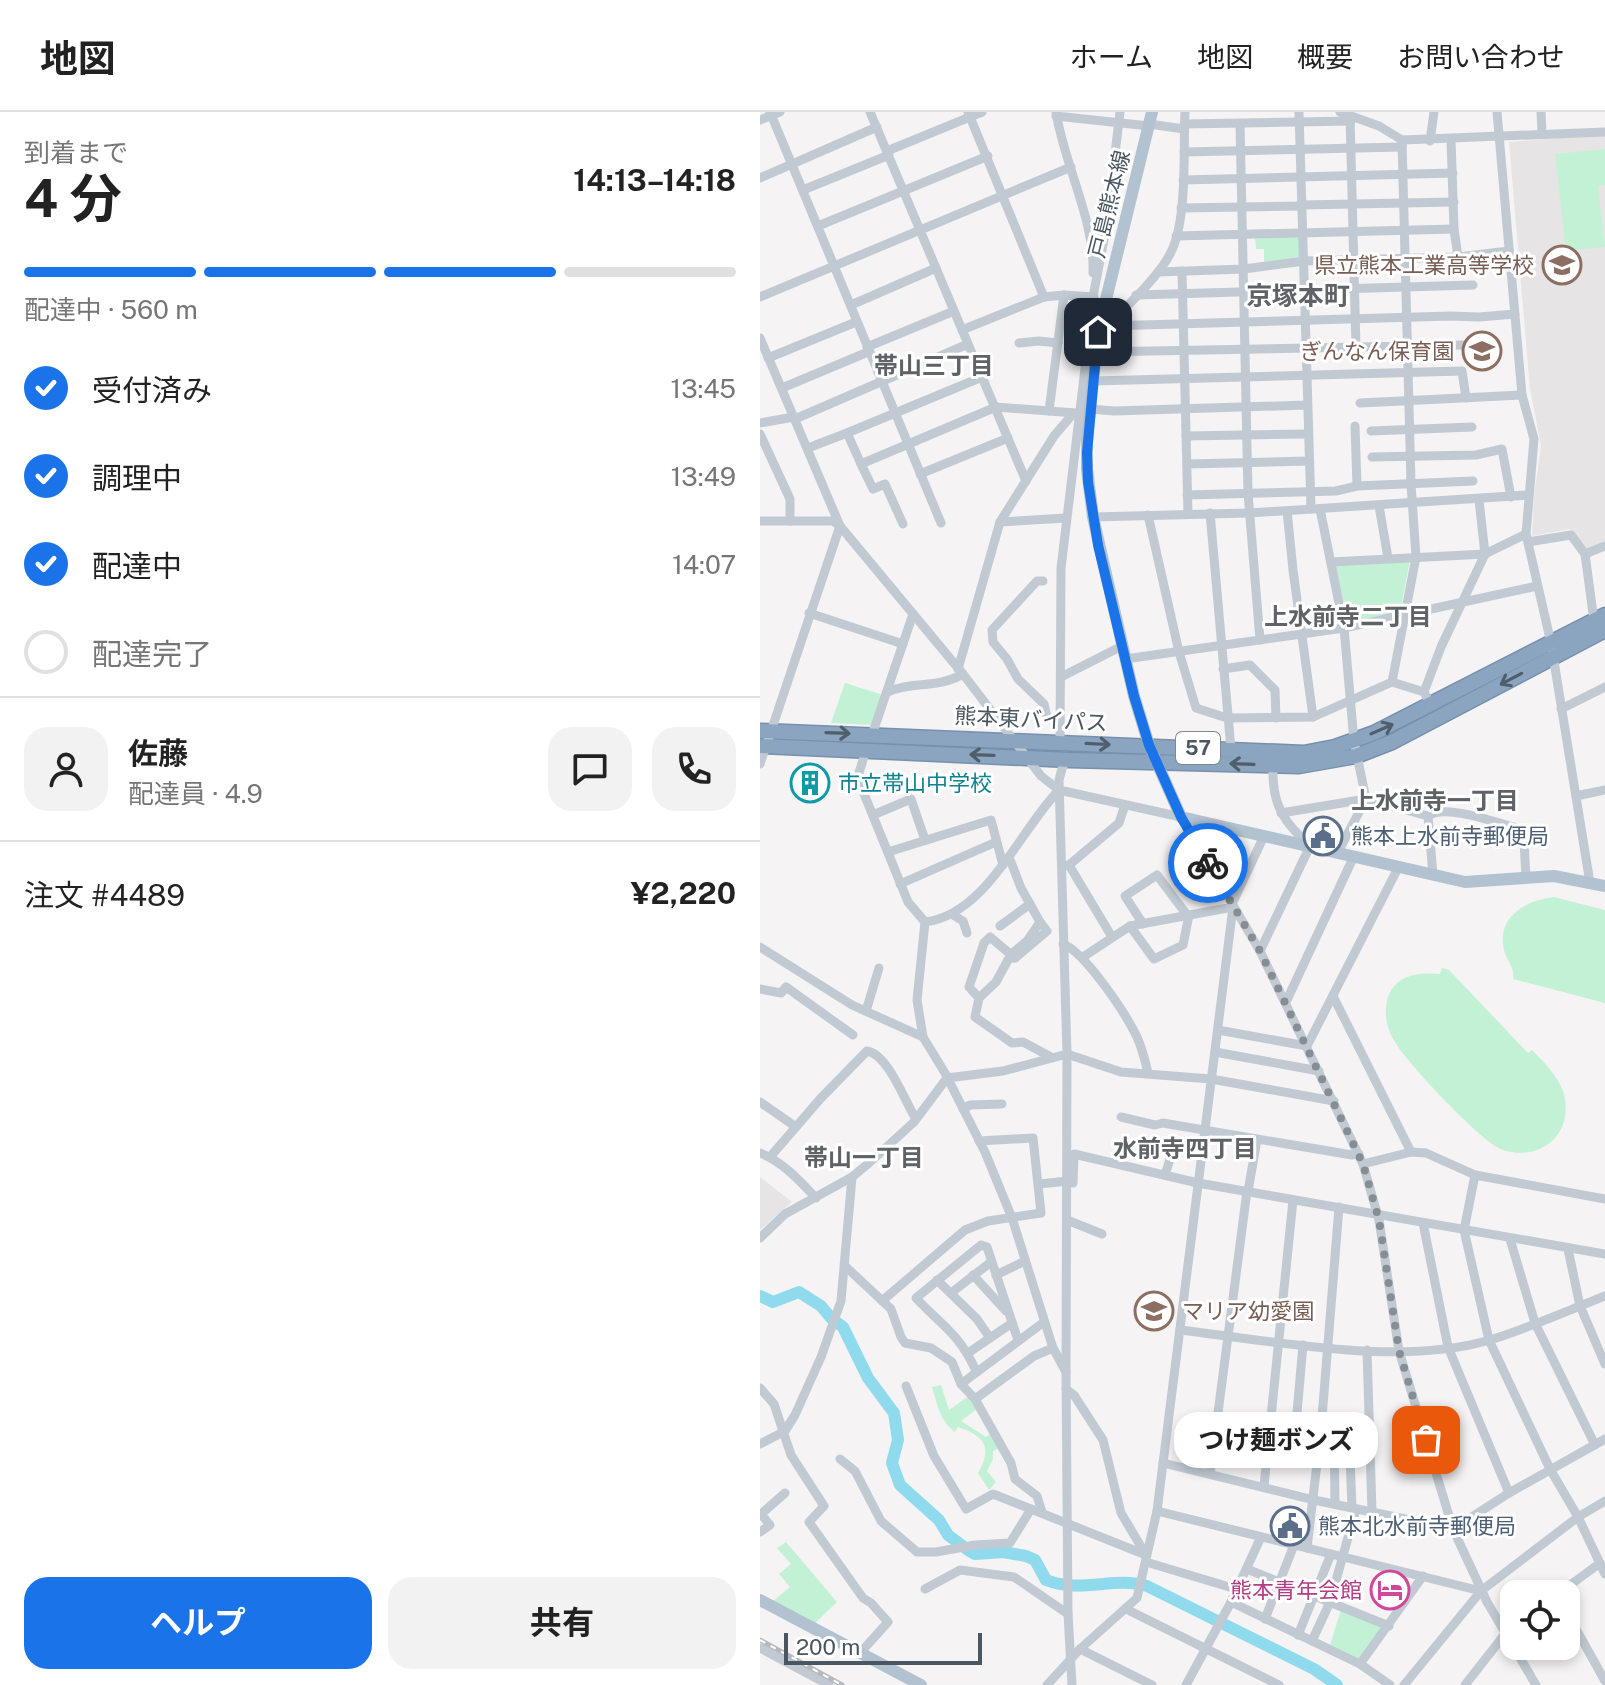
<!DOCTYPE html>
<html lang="ja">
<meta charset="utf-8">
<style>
body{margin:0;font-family:"Public Sans","Noto Sans JP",sans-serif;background:#f2f2f2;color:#222;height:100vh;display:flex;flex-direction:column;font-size:30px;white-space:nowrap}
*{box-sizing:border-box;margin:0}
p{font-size:26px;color:#767676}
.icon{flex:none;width:44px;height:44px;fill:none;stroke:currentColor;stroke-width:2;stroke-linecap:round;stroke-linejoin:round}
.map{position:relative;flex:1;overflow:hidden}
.side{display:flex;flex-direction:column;background:#fff;width:760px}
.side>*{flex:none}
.tools{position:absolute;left:740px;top:1468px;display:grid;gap:16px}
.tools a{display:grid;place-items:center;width:80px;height:80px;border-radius:16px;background:#fff;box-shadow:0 4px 12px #0003;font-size:40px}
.scale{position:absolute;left:24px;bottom:20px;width:198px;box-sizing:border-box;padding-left:8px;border:4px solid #4a5661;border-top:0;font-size:22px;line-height:28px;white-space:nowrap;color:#4a5661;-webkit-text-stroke:6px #fff;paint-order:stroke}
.pin{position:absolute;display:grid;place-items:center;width:68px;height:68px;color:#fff;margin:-34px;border-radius:16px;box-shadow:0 4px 12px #0006}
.courier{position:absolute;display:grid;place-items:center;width:80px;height:80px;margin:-40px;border:6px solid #1a73e8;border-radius:50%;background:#fff;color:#222;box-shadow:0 2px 10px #0007}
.bubble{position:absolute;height:56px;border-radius:24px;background:#fff;box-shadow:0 4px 12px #0003;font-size:26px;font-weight:700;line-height:56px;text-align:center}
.overview em{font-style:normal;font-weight:700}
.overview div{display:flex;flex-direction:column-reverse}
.overview{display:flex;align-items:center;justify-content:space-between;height:136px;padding:0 24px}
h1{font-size:52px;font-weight:700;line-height:60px}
.bar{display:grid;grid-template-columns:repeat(4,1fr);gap:12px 8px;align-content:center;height:96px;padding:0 24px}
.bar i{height:10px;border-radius:6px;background:#e0e0e0}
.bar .active{background:#1a73e8}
.bar p{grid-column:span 4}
.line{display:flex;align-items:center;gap:20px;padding:0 24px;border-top:2px solid #e0e0e0}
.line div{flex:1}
.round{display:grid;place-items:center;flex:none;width:84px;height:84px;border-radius:24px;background:#f2f2f2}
ol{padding:0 24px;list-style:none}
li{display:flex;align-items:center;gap:24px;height:88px}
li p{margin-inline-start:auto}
li .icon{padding:8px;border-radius:50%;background:#1a73e8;color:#fff;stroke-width:4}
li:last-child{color:#767676}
li i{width:44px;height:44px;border:4px solid #e0e0e0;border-radius:50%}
.action{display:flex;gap:16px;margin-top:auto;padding:16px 24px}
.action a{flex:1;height:92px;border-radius:24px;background:#1a73e8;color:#fff;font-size:32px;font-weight:700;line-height:92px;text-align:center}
.action a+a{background:#f2f2f2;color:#222}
header{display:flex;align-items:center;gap:48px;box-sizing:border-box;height:112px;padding:0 40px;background:#fff;border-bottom:2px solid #e0e0e0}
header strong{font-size:38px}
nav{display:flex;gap:44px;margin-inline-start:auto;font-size:28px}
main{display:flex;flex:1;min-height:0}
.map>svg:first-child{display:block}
.education{fill:#e6e4e5}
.green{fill:#c3f1d5}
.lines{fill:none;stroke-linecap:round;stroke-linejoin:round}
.river{stroke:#90daee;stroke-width:12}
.highway-casing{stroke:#7690ad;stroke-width:17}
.minor{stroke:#c1cad2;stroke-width:9}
.major{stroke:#b3c2d1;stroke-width:12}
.highway{stroke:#8ba5c1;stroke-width:14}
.rail-casing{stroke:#b5b8bd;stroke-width:5}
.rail{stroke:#fff;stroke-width:2;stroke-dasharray:6;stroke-linecap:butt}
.oneway{stroke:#505e6b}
.done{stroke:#868d94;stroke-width:8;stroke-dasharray:0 14.4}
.route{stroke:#1a73e8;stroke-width:10}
.labels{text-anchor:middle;stroke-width:6;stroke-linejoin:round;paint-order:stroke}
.shield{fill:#fff;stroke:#808990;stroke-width:2}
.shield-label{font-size:20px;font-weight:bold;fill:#4a5661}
.street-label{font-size:22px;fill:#4a5661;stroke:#fff}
.education-label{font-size:22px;fill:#785e54;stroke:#fff;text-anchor:end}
.culture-label{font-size:22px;fill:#0d838f;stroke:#fff;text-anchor:start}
.service-label{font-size:22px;fill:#4e5e75;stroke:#fff;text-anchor:start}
.hotel-label{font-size:22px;fill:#b23c85;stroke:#fff;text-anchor:end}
.neighbourhood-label{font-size:24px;font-weight:bold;fill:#5f6368;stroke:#fff}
.quarter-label{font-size:26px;font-weight:bold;fill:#5f6368;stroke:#fff}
</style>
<header>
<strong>地図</strong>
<nav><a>ホーム</a><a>地図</a><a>概要</a><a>お問い合わせ</a></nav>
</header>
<main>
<section class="side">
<div class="overview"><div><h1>4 分</h1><p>到着まで</p></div><em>14:13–14:18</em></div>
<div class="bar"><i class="active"></i><i class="active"></i><i class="active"></i><i></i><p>配達中 · 560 m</p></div>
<ol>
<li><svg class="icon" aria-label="check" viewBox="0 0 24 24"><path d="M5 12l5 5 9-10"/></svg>受付済み<p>13:45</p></li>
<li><svg class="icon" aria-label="check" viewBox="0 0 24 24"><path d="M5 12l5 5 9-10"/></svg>調理中<p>13:49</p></li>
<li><svg class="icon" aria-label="check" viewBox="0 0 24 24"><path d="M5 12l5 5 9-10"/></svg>配達中<p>14:07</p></li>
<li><i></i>配達完了</li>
</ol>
<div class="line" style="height:144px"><a class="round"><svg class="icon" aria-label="person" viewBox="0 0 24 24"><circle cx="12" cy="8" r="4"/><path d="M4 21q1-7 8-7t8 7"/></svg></a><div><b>佐藤</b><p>配達員 · 4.9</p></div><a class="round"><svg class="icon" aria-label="chat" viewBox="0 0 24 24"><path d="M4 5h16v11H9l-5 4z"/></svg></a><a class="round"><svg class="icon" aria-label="phone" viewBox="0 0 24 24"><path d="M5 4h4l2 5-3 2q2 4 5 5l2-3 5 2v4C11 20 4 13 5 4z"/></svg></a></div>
<div class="line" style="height:104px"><div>注文 #4489</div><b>¥2,220</b></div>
<div class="action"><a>ヘルプ</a><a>共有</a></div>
</section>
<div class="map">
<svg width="845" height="1573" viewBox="0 0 845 1573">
<rect width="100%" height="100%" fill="#f5f3f3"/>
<g class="education">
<polygon points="845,22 845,430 827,437 810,417 772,424 774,384 781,334 770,277 749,30"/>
<polygon points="0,1065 32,1090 0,1118"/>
</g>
<g class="green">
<polygon points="845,37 845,73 838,74 845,135 806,139 795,42"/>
<polygon points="539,123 540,145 504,150 504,137 496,137 495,125"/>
<polygon points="650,448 640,500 588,510 575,452"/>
<polygon points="85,571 120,582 122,585 112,613 71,611"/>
<path d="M794,785L845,798V891L753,867C755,855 747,850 744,838C736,805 766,788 794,785Z"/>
<path d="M682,856L689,858L768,941L772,938C784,950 799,965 804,982C814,1022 781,1050 743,1038C724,1033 646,950 635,930C627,918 624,903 627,889C633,863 657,860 680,862Z"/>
<path d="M181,1273L189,1298L209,1284L217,1297L201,1309L226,1325L231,1321L239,1336L233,1339V1347L227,1359L236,1370L229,1378L218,1361C233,1336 225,1324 198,1315L195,1320C180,1309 177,1292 172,1275Z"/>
<polygon points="26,1430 77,1490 54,1512 12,1490 30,1475 19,1462 31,1452 17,1436"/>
<polygon points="581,1498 624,1515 600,1547 570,1533"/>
</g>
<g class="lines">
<path class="river" d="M0,1184L13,1190L39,1180L61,1194L71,1206L83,1215L108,1266L134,1301L138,1328L132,1351L140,1373L179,1408L188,1423L208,1438L215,1442L243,1440L266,1444L275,1448L286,1468C322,1482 353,1464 387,1474L554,1557L577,1573"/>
<g class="highway-casing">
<g id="highway">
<polyline points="0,619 544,641 575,635 614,621 845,503"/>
<polyline points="0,634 310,648 539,654 596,644 632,630 845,518"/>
</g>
</g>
<g class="minor">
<polyline points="10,0 181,411"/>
<polyline points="110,0 266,369"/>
<polyline points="208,0 284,185"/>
<path d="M296,0C304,52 335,108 333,161"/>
<path d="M360,0L346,117L328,211L332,219L338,220C358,205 399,164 410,142C428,109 423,38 425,0"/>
<polyline points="539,0 551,397"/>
<polyline points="580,0 619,14 642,28 845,20"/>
<polyline points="737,0 762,283 774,327 766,422 791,531 830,771"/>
<polyline points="781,0 782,22"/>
<polyline points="296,4 389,14"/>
<polyline points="590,4 596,236"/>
<polyline points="0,8 20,0"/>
<polyline points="389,12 424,17"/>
<polyline points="424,12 591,9"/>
<polyline points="480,12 488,381 500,528"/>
<polyline points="691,28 694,117 698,145"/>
<polyline points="670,29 674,0"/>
<polyline points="127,39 222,0"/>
<polyline points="424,40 642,35"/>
<polyline points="0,66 117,15"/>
<polyline points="423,68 693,61"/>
<polyline points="43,78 129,43"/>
<polyline points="542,93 694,90"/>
<polyline points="421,96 542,94"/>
<polyline points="58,114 228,44"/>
<polyline points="416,124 694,117"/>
<polyline points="422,159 428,402"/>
<polyline points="398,160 484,157 544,149 698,145 749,139"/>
<polyline points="376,183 713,173"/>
<polyline points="0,185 311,55"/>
<polyline points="91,193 176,156"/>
<polyline points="347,214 691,204 719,205 755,202"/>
<polyline points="202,218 284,185 304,183 334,185 333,183"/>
<polyline points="0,226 80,414 203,562 281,664 299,678 421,705 500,839 603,1052 619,1108 639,1239 693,1417 727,1490 776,1573"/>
<polyline points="259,231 279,229 298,231"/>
<polyline points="107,235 194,199"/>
<polyline points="336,240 702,233"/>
<polyline points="8,246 96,210"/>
<polyline points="333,269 702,259 706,286"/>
<polyline points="22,276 108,240"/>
<polyline points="600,291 762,283"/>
<polyline points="289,299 304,183"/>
<polyline points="35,307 208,232"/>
<polyline points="0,311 34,305"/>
<polyline points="595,314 597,374"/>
<polyline points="611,319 712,315"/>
<polyline points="87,321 222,265"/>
<polyline points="0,322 30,387 30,409"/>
<polyline points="426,324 548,322"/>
<polyline points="48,336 87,321 101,352 236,295 316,301"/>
<polyline points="612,345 716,343 742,337 751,385"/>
<polyline points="101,352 113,377 125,372 143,412"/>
<polyline points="427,352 548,349"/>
<polyline points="160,362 248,326"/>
<polyline points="427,383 576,379 597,374 713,369"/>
<polyline points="619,394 628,446"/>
<polyline points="560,397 584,516 594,629 606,687 578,740"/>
<polyline points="527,399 533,458 553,605"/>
<polyline points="450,401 471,637"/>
<polyline points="388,403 419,540 436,596 467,606 553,605 632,570 664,580 670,592"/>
<polyline points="333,405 489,401 768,383"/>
<polyline points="0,409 73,409 80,414"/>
<polyline points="240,410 306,406"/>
<polyline points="768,430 811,423 825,442 845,434"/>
<polyline points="825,442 834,509"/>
<polyline points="571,450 725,442 766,422"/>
<polyline points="283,469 277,469 232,518 233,530 247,547 258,567 284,592 287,605 292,608 300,607"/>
<polyline points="49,501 143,532"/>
<polyline points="365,547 584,516 777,474"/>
<polyline points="198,557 240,410 294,324 311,304 330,297 354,299 547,293"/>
<polyline points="463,557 490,553 515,578 516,606"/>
<polyline points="301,565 362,534"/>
<polyline points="632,570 656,445 651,372 642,28"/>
<path d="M128,580C151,569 177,577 203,562"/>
<polyline points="664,580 681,535 725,442 719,388"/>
<polyline points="801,597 845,575"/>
<polyline points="112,623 153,502"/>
<polyline points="300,630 301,456 330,215"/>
<polyline points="106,638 98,664 100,672 148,790 165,810"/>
<polyline points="310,648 303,653 299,668 307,942 306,1260 308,1502 312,1573"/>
<polyline points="0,652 80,414"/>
<path d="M513,653C512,684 518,704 542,726L541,732"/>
<polyline points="816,684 845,678"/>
<polyline points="521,701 606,687 668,704 673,763"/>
<polyline points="113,703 151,687 165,728"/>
<path d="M668,704C686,691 739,712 760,717L764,729L766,766"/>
<polyline points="128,740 231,708 243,753"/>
<polyline points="249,745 261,776 280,810"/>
<polyline points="309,753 352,825"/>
<polyline points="302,754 309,753 359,711 365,693"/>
<polyline points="140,772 236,730"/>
<polyline points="472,792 504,724"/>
<polyline points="193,803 203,809 207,821"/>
<polyline points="165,810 157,888 163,925 185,961 225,1040 252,1106 293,1236 306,1260"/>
<path d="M165,810C226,803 260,718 299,678"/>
<polyline points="383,812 365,784 397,763 427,803"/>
<polyline points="240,814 270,792"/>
<polyline points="370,814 394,847 423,833 429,803"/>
<path d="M303,832C325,840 366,902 377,925C382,936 385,948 388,961"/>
<polyline points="0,835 92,893 163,925"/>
<polyline points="255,839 267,829 280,810 287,819 255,846 249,846 236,870 219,886 215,905 252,931 263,930 291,945"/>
<polyline points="500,839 550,734"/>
<polyline points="0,877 21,881 26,875 93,923"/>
<polyline points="573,884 651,1040"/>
<polyline points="219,886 209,875 224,831 230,825 255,846"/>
<polyline points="526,890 594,744"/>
<polyline points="106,899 119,856"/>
<polyline points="458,918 547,934 638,756"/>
<polyline points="455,940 559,959"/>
<polyline points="0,990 36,1015"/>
<polyline points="203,997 210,993 242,992"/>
<polyline points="361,1005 395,1013 403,1011 592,1043 599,1042"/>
<path d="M0,1041C23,1050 39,1068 56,1086"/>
<path d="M10,1045L61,986L107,939C128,942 145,990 156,1007"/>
<polyline points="603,1052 651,1040 666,1041 715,1063 845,1087"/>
<polyline points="405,1063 415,1031 437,1036"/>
<polyline points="715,1063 704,1118 729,1228 790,1357 818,1405 845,1462"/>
<polyline points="279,1072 308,1069 313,1071 314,1042 438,1071 845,1142"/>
<polyline points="488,1079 497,1028"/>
<polyline points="307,1108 342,1122"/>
<polyline points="663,1111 688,1235 749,1381"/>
<polyline points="0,1126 25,1102 92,1065 109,1051 154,1010 187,966 243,959 307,942 361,960 451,967 574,989"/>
<polyline points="750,1127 775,1211 835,1333"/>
<polyline points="808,1137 820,1194 845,1252"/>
<polyline points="85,1154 131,1197 141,1225 145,1231 171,1236 192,1250 201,1272 215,1287 251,1351 255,1367 277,1384 282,1400"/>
<polyline points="213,1163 246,1199"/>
<polyline points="236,1163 265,1149"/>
<polyline points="177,1168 217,1207 230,1226"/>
<polyline points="191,1181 231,1150"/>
<polyline points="122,1189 205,1118 228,1109 281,1101 273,1026 219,1029"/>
<path d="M420,1218C516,1229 637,1255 730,1228C769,1216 807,1199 845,1184"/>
<polyline points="607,1238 612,1400"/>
<polyline points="208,1241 252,1211"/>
<path d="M216,1259C199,1221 182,1214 156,1186L221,1133L227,1135L258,1228"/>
<polyline points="201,1272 284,1210"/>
<polyline points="146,1274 174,1344 206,1397 233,1382 271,1397"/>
<polyline points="0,1276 14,1292 31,1343 64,1394 49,1410 103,1486 111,1491 128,1510 101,1540"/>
<polyline points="306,1277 314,1283 343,1328 361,1401 386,1443"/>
<polyline points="215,1287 274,1244 293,1236"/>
<polyline points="510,1310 536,1312 543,1233"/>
<polyline points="536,1312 561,1315"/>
<polyline points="569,1318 609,1319"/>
<polyline points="574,1318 575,1392"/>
<polyline points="589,1319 592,1396"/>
<polyline points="0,1332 25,1319 35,1303 61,1245 81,1189 92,1065"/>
<polyline points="80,1347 95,1359 121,1409 157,1440 176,1440 215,1433 250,1431 271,1397 386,1443"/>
<polyline points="403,1351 554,1388 693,1417 749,1381 845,1327"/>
<polyline points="450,1362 487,1079"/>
<polyline points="504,1374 533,1088"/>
<polyline points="397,1399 721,1479"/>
<polyline points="0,1420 10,1413 1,1402 25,1381"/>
<polyline points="547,1436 561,1318 579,1095"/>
<polyline points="386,1450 476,1477"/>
<polyline points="487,1457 629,1514"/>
<polyline points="165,1477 200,1458 254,1465 308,1502"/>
<polyline points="798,1482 840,1451"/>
<polyline points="471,1490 600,1552 630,1573"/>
<polyline points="366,1497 519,1573"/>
<polyline points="806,1499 845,1569"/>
<polyline points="505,1507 534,1433"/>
<polyline points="538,1523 571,1442"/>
<polyline points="552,1529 570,1490 596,1397"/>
<polyline points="0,1536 69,1573"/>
<polyline points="320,1537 392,1573"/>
<polyline points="600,1552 663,1464"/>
<polyline points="287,1573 320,1537 377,1486 397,1399 473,795 370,814 323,845"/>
<polyline points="426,1573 471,1490 501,1425"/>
<polyline points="644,1573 721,1479 818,1405 845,1389"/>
<polyline points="705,1573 745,1522 754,1515"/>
</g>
<g class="major">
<polyline points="392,0 338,220 327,327 327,357 333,405 374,584 389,633 421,705 705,770 794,764 845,774"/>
<polyline points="0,1488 161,1573"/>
</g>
<use href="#highway" class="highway"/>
<g class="rail-casing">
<polyline id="rail" points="0,1528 82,1573"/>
</g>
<use href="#rail" class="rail"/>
</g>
<defs><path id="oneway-shaft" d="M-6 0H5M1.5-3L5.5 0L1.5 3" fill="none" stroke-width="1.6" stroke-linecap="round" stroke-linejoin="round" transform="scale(2)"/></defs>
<g class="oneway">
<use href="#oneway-shaft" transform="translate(751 567) rotate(152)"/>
<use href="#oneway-shaft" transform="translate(622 617) rotate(-24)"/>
<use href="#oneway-shaft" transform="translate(78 621) rotate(2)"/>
<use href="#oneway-shaft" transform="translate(338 632) rotate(3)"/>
<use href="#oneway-shaft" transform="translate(222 643) rotate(-178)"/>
<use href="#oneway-shaft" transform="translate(482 652) rotate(-178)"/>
</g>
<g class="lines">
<polyline class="done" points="448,751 500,839 603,1052 619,1108 639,1239 666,1328"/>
<polyline class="route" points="338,220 327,341 328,370 338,433 374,584 389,633 421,705 448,751"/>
</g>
<defs>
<g id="school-ring" transform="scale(2)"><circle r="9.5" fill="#fff" stroke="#8d6e63" stroke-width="1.5"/><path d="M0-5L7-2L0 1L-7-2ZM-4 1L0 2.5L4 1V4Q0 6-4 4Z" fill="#8d6e63"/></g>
<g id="building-ring" transform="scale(2)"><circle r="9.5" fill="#fff" stroke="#0f9aa8" stroke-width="1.5"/><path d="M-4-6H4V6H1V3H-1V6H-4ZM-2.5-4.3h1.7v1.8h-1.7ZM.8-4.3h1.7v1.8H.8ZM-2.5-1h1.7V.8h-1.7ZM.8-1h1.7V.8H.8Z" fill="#0f9aa8"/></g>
<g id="civic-ring" transform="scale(2)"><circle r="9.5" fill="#fff" stroke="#5c6f8a" stroke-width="1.5"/><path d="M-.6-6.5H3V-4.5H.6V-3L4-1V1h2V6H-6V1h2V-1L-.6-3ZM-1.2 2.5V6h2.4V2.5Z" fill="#5c6f8a"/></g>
<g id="hotel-ring" transform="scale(2)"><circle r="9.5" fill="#fff" stroke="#d1479c" stroke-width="1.5"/><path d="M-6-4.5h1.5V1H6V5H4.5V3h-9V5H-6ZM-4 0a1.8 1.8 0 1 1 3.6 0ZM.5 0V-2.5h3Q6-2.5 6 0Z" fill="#d1479c"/></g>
</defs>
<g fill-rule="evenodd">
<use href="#school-ring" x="802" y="153"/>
<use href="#school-ring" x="722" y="239"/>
<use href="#building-ring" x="50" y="671"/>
<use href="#civic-ring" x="563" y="724"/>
<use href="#school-ring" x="394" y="1199"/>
<use href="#civic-ring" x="530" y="1414"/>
<use href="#hotel-ring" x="630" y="1478"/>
</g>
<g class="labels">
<rect class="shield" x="416" y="620" width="44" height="32" rx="6"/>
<g class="shield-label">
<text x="438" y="643">57</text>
</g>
<g class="street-label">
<text transform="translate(349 92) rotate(-76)" y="8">戸島熊本線</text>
<text transform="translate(271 607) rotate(3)" y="8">熊本東バイパス</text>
</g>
<g class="education-label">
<text x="774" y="161">県立熊本工業高等学校</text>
<text x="694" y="247">ぎんなん保育園</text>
<text x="422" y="1207" text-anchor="start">マリア幼愛園</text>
</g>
<g class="culture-label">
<text x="78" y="679">市立帯山中学校</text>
</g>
<g class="service-label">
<text x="591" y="732">熊本上水前寺郵便局</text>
<text x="558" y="1422">熊本北水前寺郵便局</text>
</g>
<g class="hotel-label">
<text x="602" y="1486">熊本青年会館</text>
</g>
<g class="neighbourhood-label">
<text x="174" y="262">帯山三丁目</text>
<text x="588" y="513">上水前寺二丁目</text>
<text x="675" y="697">上水前寺一丁目</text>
<text x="425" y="1045">水前寺四丁目</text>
<text x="104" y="1054">帯山一丁目</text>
</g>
<g class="quarter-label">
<text x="538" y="193">京塚本町</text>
</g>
</g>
</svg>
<div class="tools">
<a><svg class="icon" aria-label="locate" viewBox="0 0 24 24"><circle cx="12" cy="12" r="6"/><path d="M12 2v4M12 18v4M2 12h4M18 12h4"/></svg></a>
</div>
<div class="scale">200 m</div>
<div class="pin" style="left:666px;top:1328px;background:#ea580c"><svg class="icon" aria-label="bag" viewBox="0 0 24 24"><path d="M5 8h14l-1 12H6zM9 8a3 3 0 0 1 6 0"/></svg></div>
<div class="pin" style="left:338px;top:220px;background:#1f2937"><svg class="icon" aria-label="home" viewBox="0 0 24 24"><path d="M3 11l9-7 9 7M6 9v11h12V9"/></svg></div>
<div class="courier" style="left:448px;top:751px"><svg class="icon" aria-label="bike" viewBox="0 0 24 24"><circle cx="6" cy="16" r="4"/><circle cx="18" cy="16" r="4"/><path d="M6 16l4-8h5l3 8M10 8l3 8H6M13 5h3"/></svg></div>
<div class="bubble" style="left:414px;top:1300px;width:204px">つけ麺ボンズ</div>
</div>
</main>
